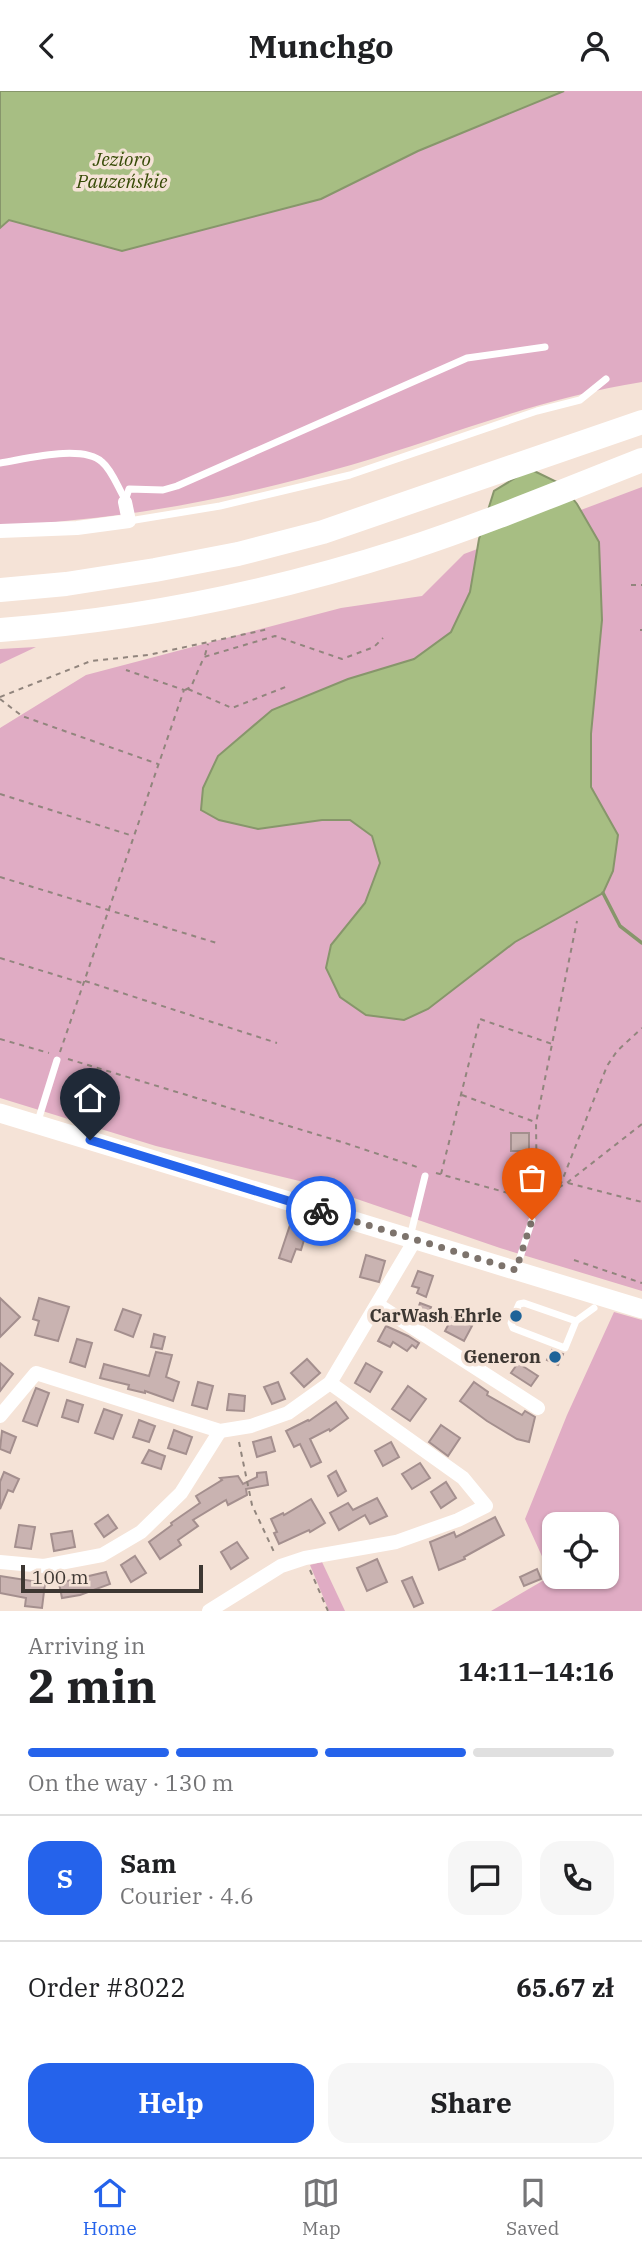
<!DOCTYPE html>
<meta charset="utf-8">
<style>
body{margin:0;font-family:"IBM Plex Serif",serif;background:#f6f6f6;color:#202124;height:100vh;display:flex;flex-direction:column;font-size:26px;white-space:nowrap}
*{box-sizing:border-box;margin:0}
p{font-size:23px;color:#757577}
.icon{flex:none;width:38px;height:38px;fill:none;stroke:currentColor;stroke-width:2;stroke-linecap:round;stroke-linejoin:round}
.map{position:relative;height:1520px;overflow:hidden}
.drawer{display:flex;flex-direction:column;background:#fff;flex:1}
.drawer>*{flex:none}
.buttons{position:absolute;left:542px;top:1421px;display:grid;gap:14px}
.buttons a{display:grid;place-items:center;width:77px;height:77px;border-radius:14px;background:#fff;box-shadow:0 2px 5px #0004;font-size:35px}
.scale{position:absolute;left:21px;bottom:18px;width:182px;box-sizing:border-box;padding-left:7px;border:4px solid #3d3732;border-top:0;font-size:19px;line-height:24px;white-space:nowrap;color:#3d3732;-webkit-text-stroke:5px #f5e3d7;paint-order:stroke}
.pin{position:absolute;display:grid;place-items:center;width:60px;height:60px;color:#fff;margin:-72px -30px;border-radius:50% 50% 50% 0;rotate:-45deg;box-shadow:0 0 7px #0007}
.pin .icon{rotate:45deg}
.courier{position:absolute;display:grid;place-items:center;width:70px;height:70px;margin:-35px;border:5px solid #2563eb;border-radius:50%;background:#fff;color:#222;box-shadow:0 2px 9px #0007}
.overview em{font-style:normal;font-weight:700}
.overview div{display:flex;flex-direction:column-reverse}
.overview{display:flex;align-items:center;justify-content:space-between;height:119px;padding:0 28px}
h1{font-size:46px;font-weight:700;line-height:52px}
.bar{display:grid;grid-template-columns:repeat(4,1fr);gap:10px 7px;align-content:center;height:84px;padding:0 28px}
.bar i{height:9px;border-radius:5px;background:#e0e0e0}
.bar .on{background:#2563eb}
.bar p{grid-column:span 4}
.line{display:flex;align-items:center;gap:18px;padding:0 28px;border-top:2px solid #e0e0e0}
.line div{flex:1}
.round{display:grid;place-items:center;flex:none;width:74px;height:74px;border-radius:21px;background:#f6f6f6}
.action{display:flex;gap:14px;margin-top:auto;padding:14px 28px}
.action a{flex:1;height:80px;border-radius:21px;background:#2563eb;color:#fff;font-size:28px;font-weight:700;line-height:80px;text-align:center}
.action a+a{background:#f6f6f6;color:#202124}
header{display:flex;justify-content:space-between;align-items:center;height:91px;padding:0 28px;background:#fff;font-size:32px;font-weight:700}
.tab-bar{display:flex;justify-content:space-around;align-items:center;height:98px;border-top:2px solid #e0e0e0;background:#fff;font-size:19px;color:#757577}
.tab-bar a{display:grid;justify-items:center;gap:4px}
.tab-bar .on{color:#2563eb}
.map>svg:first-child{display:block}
.green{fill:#e0acc4;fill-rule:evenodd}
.water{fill:#a7be83;stroke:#87966b;stroke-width:2}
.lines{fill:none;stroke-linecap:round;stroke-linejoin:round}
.stream{stroke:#87966b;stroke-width:3.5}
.building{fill:#c9b3b1;stroke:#a48f8e;stroke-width:2}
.path{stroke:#91857d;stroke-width:2;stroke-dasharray:5 5;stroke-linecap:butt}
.lane{stroke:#fff;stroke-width:7}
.street{stroke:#fff;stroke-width:14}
.secondary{stroke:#fff;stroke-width:19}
.highway{stroke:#fff;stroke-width:24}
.done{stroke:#7d736c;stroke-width:7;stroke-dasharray:0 12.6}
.route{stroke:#2563eb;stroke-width:9}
.poi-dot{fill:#1e6398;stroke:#f5e3d7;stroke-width:2.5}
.labels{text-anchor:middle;stroke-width:7;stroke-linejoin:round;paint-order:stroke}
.poi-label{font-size:18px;font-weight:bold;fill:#3d3732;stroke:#f5e3d7;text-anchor:end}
.water-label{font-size:19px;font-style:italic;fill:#364a06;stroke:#f5e3d7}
</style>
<header><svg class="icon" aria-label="back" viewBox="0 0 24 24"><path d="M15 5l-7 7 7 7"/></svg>Munchgo<svg class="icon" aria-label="person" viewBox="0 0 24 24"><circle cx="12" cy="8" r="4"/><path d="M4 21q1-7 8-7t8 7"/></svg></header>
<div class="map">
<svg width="642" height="1520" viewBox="0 0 642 1520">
<rect width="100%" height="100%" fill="#f5e3d7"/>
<g class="green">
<path d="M564,0H642V291C540,307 449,345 351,374C265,399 163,421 74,429C50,432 25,433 0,435V137L9,129L122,160L321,108L418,60Z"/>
<polygon points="642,396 642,1200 500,1157 316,1094 156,1055 0,1007 0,637 86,584 341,517 422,505 464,463"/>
<polygon points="36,556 0,573 0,558"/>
<path d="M614,1221L642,1229V1520H491L551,1485L525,1428L567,1324ZM555,1433H607V1486H555Z"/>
<polygon points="322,1471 345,1520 329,1520 310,1474"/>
</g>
<g class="water">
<polygon points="0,0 564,0 418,60 321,108 122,160 9,129 0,137"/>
<polygon points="530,378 561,393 577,413 599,451 602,529 591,643 591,696 618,744 613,780 603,802 515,851 428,918 404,929 366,924 340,906 326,877 331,854 365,812 380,772 372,745 350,729 322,729 258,738 219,729 201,719 203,697 218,665 272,619 348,588 414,568 451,541 470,501 479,448 494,400"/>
</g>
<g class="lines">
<polyline class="stream" points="603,802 620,835 642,852"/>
</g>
<g class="building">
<rect x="511" y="1042" width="18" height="18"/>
<polygon points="290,1134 307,1139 301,1159 296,1158 291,1171 279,1167"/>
<polygon points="366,1164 385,1170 379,1191 360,1186"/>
<polygon points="418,1180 433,1185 426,1206 417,1202 419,1197 412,1195"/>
<polygon points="0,1207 20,1226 0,1246"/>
<polygon points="39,1207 69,1216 58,1250 35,1244 39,1230 33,1228"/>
<polygon points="420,1212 431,1216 425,1233 415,1226"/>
<polygon points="123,1218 141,1224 133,1246 115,1239"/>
<polygon points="453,1225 472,1235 464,1250 445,1240"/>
<polygon points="386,1235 408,1245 419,1252 416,1257 412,1254 407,1260 393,1251 390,1256 378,1250"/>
<polygon points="154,1243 165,1246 162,1258 151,1256"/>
<polygon points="77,1248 92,1252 85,1276 70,1271"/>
<polygon points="552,1259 563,1263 558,1274 547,1269"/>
<polygon points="156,1261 172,1264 166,1286 179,1291 173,1310 145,1300 145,1302 128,1298 129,1294 100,1287 104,1273 149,1285"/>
<polygon points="307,1268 320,1282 304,1296 291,1282"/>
<polygon points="0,1272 13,1283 0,1300"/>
<polygon points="366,1272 382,1281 370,1301 355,1292"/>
<polygon points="518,1272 538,1285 531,1295 511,1282"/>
<polygon points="198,1291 213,1295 207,1318 192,1314"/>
<polygon points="278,1291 285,1308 272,1313 264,1296"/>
<polygon points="474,1291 488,1301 487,1304 522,1324 525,1320 535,1326 529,1351 517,1348 487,1330 460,1310"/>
<polygon points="408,1295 426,1308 410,1330 392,1318"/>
<polygon points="36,1297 49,1302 37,1335 23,1330"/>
<polygon points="229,1303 245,1305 244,1320 227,1319"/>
<polygon points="67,1309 83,1314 78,1331 62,1326"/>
<polygon points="336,1311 348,1327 330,1340 329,1338 310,1348 321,1371 311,1376 300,1353 294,1356 286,1340 308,1329 309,1330"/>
<polygon points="104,1318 122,1324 113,1348 95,1342"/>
<polygon points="139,1329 155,1335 149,1351 133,1346"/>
<polygon points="441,1334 460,1347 448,1365 429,1351"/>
<polygon points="174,1339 192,1346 186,1363 168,1357"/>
<polygon points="2,1340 16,1346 10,1362 0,1358"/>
<polygon points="271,1346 275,1360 257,1366 253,1351"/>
<polygon points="391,1351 399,1366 383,1375 375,1360"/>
<polygon points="149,1359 165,1365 161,1378 142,1372"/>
<polygon points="420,1372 430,1387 412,1398 402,1383"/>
<polygon points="336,1380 346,1400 338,1405 328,1385"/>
<polygon points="4,1381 19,1388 13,1401 8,1399 0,1418 0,1391"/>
<polygon points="266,1381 268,1394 246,1398 247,1404 228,1414 226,1409 193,1429 198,1435 178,1449 181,1454 160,1468 149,1451 172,1434 171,1432 200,1412 196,1405 222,1389 220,1387 238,1385 243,1393 257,1386 257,1382"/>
<polygon points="446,1391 456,1407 441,1417 431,1401"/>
<polygon points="377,1407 387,1425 370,1433 365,1424 339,1439 330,1422 348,1412 353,1419"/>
<polygon points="311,1408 325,1432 310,1441 309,1439 279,1453 274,1442 277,1441 271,1428 283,1422 284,1424"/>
<polygon points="108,1424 117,1437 104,1446 95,1433"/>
<polygon points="495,1426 504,1444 464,1466 465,1468 439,1479 430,1451 454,1441 456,1446"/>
<polygon points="19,1434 35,1436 31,1458 15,1456"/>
<polygon points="72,1440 75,1456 54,1460 51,1443"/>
<polygon points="237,1451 248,1467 231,1478 221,1461"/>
<polygon points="135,1465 146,1482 131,1491 121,1474"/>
<polygon points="377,1468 387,1491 367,1500 357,1477"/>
<polygon points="537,1478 541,1488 524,1495 520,1486"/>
<polygon points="106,1481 110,1493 80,1504 62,1507 59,1492"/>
<polygon points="0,1485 45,1492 42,1517 25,1515 26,1507 0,1502"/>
<polygon points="412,1486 423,1512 414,1516 402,1490"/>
</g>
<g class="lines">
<g class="path">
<polyline points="631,494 642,494"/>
<polyline points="640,539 642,539"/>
<polyline points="205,564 208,553"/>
<polyline points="188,598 232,617 288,595"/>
<polyline points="185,599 191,596 204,566 275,545 342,568 374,556 383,547"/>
<polyline points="0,606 91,570 148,564 269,538"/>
<polyline points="0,608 22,625 158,673"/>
<polyline points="0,703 133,745"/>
<polyline points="0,786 220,853"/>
<polyline points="0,867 82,892"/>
<polyline points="85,890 277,952"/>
<polyline points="0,948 49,962"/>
<polyline points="60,961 184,599 126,579"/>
<polyline points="68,968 345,1052 420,1077"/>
<polyline points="462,1004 535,1031"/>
<polyline points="436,1082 537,1110 568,1091 642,1033"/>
<polyline points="441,1083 480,928 552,953"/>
<polyline points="568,1092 642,1111"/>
<polyline points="560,1095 607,975 617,960 642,937"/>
<polyline points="535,1118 537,1110 536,1032 577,830"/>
<polyline points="574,1169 642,1192"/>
<polyline points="239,1351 252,1414 274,1461"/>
<polyline points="310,1479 328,1520"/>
</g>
<g class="lane">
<path d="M0,372C26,368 82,353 102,371C112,379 118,397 125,408"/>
<polyline points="125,410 129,398 163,399 177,395 467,267 545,256"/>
<polyline points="129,430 220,415 350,384 537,320 580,309 606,288"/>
<polyline points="37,1033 57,969"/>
<polyline points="410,1146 425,1085"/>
<polyline points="516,1179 532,1129"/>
<polyline points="576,1230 565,1257 513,1237 511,1232 519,1213 524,1212 576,1230 594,1217"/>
</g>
<g class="street">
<polyline points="0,440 77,437 129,430 125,411"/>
<polyline points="378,1214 538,1317"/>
<polyline points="0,1325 36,1282 220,1340 251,1335 288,1322 330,1292 415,1149"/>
<polyline points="0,1471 44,1475 102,1464 141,1441 181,1402 220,1340"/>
<polyline points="209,1520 281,1475 305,1467 396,1451 458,1429 486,1415 463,1387 330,1292"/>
</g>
<polyline class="secondary" points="0,1022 642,1218"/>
<g class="highway">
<polyline points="0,499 66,493 155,479 238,463 323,441 642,331"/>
<path d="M0,539C138,529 273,501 404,459C484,433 563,400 642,369"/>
</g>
</g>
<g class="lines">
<polyline class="done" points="321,1120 516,1179 532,1129"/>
<polyline class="route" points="90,1049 321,1120"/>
</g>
<g class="poi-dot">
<circle cx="516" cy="1225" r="7"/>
<circle cx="555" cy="1266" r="7"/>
</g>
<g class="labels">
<g class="poi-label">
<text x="502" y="1231">CarWash Ehrle</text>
<text x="541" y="1272">Generon</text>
</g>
<g class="water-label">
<text x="122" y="75">Jezioro<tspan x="122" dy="22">Pauzeńskie</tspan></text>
</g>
</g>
</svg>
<div class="buttons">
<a><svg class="icon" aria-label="locate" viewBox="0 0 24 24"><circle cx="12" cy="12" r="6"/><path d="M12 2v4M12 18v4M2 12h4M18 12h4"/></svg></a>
</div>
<div class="scale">100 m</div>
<div class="pin" style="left:532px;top:1129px;background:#ea580c"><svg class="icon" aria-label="bag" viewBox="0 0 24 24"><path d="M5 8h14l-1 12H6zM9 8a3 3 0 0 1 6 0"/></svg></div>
<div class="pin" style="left:90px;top:1049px;background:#1f2937"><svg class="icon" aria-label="home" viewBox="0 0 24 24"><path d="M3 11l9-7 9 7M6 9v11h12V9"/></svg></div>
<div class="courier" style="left:321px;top:1120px"><svg class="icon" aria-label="bike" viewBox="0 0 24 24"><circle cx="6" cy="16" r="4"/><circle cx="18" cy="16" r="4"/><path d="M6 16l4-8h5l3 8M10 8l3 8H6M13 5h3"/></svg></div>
</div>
<section class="drawer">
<div class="overview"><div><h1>2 min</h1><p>Arriving in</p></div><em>14:11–14:16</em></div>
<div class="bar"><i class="on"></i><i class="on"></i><i class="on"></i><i></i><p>On the way · 130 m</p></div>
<div class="line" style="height:126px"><b class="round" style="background:#2563eb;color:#fff">S</b><div><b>Sam</b><p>Courier · 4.6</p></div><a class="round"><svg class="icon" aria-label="chat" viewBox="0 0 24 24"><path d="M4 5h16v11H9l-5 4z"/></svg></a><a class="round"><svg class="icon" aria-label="phone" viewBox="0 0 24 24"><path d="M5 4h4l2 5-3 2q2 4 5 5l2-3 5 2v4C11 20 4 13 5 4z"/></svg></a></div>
<div class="line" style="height:91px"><div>Order #8022</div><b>65.67 zł</b></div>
<div class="action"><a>Help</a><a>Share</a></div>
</section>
<nav class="tab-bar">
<a class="on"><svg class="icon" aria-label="home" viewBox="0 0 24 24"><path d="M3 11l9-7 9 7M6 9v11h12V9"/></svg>Home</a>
<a><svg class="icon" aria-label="map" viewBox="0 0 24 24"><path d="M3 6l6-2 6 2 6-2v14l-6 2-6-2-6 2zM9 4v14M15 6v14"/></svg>Map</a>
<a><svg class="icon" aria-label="saved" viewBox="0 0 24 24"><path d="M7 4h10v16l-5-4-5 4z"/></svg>Saved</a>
</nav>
